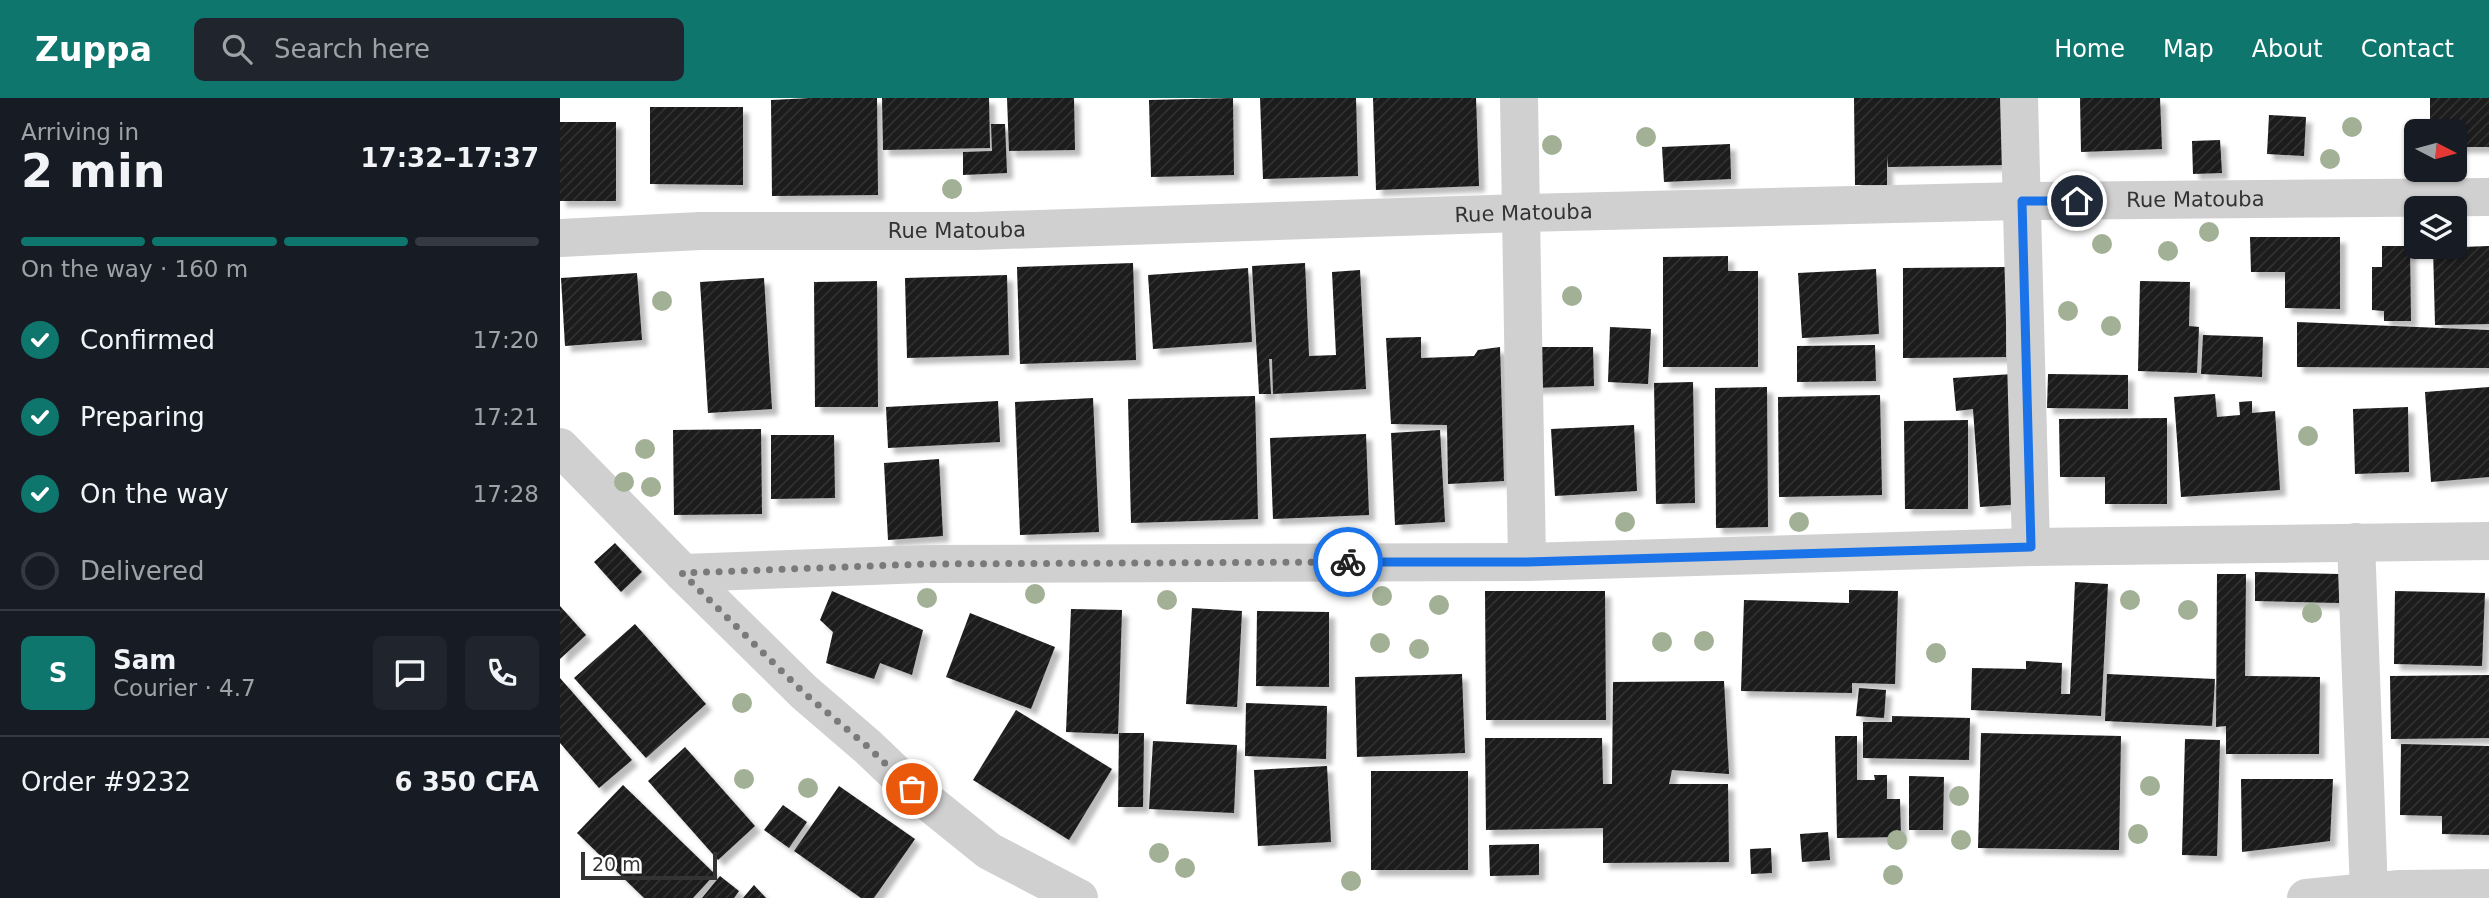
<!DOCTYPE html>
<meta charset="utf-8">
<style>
body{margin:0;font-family:"DejaVu Sans",sans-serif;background:#20242c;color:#f1f3f6;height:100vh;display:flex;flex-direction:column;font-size:26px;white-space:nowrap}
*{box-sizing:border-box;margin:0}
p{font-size:23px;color:#9ea1a6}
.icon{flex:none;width:38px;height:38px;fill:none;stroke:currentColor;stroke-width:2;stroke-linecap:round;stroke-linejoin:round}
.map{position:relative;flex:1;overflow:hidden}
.drawer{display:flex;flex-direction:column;background:#171b24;width:560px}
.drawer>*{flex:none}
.needle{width:46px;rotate:96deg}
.controls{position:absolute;left:1844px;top:21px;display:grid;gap:14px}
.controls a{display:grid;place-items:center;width:63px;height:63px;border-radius:10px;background:#171b24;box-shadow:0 2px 5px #0004;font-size:35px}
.scale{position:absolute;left:21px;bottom:18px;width:136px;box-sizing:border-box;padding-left:7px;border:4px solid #333;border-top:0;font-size:19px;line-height:24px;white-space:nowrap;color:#333;-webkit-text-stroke:5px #fff;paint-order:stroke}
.pin{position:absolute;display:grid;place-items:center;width:60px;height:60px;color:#fff;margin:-30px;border:4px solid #fff;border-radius:50%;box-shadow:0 2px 7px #0007}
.courier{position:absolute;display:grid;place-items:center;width:70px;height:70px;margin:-35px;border:5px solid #1a73e8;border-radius:50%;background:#fff;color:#222;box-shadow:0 2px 9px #0007}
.summary em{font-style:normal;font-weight:700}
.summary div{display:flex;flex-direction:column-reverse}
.summary{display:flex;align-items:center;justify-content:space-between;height:119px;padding:0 21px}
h1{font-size:46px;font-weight:700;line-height:52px}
.bar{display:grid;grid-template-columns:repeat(4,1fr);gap:10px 7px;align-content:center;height:84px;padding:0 21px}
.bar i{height:9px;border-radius:5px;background:#363941}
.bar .current{background:#0f766e}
.bar p{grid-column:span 4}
.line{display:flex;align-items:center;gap:18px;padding:0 21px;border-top:2px solid #363941}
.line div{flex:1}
.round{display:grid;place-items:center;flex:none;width:74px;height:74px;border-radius:10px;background:#20242c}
ol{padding:0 21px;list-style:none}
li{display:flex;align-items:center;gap:21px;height:77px}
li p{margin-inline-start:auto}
li .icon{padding:7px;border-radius:50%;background:#0f766e;color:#fff;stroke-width:4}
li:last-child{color:#9ea1a6}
li i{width:38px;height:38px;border:4px solid #363941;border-radius:50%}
header{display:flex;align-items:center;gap:42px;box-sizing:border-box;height:98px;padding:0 35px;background:#0f766e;color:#fff}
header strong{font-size:33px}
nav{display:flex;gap:38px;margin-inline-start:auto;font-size:24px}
.search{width:490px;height:63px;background:#20242c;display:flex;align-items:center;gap:18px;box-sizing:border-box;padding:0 24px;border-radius:10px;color:#9ea1a6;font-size:26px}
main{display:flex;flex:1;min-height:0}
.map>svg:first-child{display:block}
.building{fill:url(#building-hatch);filter:url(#shadow)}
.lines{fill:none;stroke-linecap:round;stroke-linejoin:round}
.street{stroke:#d0d0d0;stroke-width:38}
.tree{fill:#a2b095}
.done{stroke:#7a7a7a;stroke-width:7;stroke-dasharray:0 12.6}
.route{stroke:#1a73e8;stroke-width:9}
.labels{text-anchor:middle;stroke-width:7;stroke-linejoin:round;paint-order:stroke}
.street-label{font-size:21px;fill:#333;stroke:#fff}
</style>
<header>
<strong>Zuppa</strong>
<div class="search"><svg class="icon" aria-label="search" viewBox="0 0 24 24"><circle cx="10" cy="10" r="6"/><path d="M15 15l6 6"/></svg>Search here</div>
<nav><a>Home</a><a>Map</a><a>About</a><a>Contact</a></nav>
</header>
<main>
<section class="drawer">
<div class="summary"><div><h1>2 min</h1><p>Arriving in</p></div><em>17:32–17:37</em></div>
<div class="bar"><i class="current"></i><i class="current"></i><i class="current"></i><i></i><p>On the way · 160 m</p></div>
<ol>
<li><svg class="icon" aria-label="check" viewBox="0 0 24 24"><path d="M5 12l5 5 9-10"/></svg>Confirmed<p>17:20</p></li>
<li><svg class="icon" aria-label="check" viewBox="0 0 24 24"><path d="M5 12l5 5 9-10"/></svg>Preparing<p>17:21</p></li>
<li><svg class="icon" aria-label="check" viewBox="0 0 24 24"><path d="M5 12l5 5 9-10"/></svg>On the way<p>17:28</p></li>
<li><i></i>Delivered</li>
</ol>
<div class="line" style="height:126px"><b class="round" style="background:#0f766e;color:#fff">S</b><div><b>Sam</b><p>Courier · 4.7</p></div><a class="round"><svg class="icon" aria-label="chat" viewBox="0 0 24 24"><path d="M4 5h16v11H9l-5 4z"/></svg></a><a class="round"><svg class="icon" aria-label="phone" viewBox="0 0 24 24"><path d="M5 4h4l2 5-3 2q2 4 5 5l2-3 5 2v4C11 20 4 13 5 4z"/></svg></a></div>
<div class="line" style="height:91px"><div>Order #9232</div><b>6 350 CFA</b></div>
</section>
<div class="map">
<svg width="1929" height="800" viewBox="0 0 1929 800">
<defs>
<pattern id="building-hatch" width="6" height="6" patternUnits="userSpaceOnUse" patternTransform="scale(1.75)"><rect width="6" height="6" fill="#1a1a1a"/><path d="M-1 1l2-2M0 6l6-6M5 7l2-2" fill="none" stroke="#333"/></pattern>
<filter id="shadow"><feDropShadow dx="6" dy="6" stdDeviation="2" flood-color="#0004"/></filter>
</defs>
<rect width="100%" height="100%" fill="#fff"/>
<g class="building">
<polygon points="250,0 317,0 318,97 212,98 211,2"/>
<polygon points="322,0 429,0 430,50 323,52"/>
<polygon points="447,0 514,0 515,52 449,53"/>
<polygon points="673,0 674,77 591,79 589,2"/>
<polygon points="700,0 796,0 798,78 703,81"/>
<polygon points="813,0 916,0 919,88 816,92"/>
<polygon points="1294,0 1442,0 1444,67 1328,69 1327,58 1327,87 1295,87"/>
<polygon points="1520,0 1600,0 1602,51 1521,54"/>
<polygon points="1870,0 1929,0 1929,49 1895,49 1895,33 1870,33"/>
<polygon points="90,9 183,9 183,87 90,86"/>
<polygon points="1709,17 1746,19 1744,58 1707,56"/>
<rect x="0" y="24" width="56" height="79"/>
<polygon points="431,26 445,26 447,75 403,77 403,54 432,53"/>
<polygon points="1660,42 1662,75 1633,76 1632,43"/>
<polygon points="1170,46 1171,81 1104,84 1102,49"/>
<polygon points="1690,139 1780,139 1780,211 1725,210 1725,174 1691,174"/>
<polygon points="1822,148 1850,148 1851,223 1824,223 1824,213 1812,212 1812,169 1822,169"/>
<polygon points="1929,148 1929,226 1875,227 1873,150"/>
<polygon points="1168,158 1168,173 1198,173 1198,269 1103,269 1103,159"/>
<polygon points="573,165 576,262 460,266 457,169"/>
<polygon points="745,165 749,258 776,257 772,174 800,172 806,291 713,296 712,261 709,261 711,296 699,296 692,168"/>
<polygon points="1446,169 1446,259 1343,260 1343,170"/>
<polygon points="688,170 692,244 593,251 588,177"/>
<polygon points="1316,171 1319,236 1242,240 1238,175"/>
<polygon points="77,175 82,242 5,248 1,180"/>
<polygon points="447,177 449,257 347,260 345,180"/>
<polygon points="204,180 212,311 148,315 140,184"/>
<polygon points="317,183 318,309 255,309 254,184"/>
<polygon points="1580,183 1630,184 1629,228 1639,229 1637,275 1578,273"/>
<polygon points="1737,224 1929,232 1929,270 1737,269"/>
<polygon points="1050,229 1091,231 1088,286 1048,284"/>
<polygon points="1643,237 1703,239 1702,279 1641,276"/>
<polygon points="861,239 861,260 914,258 918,252 940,249 944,383 888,386 887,327 831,326 826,240"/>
<polygon points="1315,247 1316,283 1237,284 1237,248"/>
<polygon points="969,249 1033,249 1034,288 970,290"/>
<polygon points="1452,276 1462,406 1420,409 1413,311 1396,313 1393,280"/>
<polygon points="1488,276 1568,277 1568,311 1487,310"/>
<polygon points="1133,284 1135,405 1096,406 1094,285"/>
<polygon points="1207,289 1208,429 1156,430 1155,290"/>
<polygon points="1929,289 1929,379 1871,384 1865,294"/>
<polygon points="1655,296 1657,319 1680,317 1679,304 1692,303 1692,315 1715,313 1720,392 1621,399 1614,299"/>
<polygon points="1320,297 1322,397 1219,399 1218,299"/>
<polygon points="695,298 698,421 571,425 568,301"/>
<polygon points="533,300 539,434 460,437 455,304"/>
<polygon points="438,303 440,344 328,350 326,309"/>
<polygon points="1848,309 1849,374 1795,376 1793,311"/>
<polygon points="1607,320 1607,406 1545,406 1545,379 1500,379 1499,321"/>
<polygon points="1408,322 1408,411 1345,411 1344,323"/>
<polygon points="1074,327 1077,393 995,398 991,331"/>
<polygon points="201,331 202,416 114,417 113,332"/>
<polygon points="880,332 885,424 835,427 831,335"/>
<polygon points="806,336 809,417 713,421 710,340"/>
<polygon points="211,337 274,337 275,400 211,401"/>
<polygon points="379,361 383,438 328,442 324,365"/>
<polygon points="55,445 82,474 61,494 34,464"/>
<polygon points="1695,474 1779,476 1779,505 1695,503"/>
<polygon points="1657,476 1686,476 1685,578 1760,579 1759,656 1666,656 1666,628 1656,629"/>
<polygon points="1515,484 1548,486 1541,618 1411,612 1412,570 1466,571 1466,563 1502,565 1501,596 1510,596"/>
<polygon points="1289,492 1338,493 1335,586 1292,585 1292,595 1181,593 1184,502 1289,505"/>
<polygon points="272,493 363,532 352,577 320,565 314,581 266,565 273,534 260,522"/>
<polygon points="925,493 1045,493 1046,622 926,622"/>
<polygon points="1835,493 1925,495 1922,568 1834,566"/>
<polygon points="0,508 26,537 0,561"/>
<polygon points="632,510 682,513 677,609 626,606"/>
<polygon points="511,511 562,512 558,636 506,634"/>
<polygon points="697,513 769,514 769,589 696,588"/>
<polygon points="410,515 495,549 471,611 386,579"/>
<polygon points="75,526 146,606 86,660 14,580"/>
<polygon points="902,576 905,655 797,659 795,579"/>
<polygon points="1547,576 1655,581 1652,628 1545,623"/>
<polygon points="1929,577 1929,640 1831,641 1830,578"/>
<polygon points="0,580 72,662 39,690 0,645"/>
<polygon points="1164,583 1169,676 1112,672 1109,686 1168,686 1169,764 1043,765 1043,730 926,732 925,640 1042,640 1043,686 1052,686 1053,584"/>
<polygon points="1299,590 1326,592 1324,620 1296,618"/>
<polygon points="686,605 767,608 766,661 685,658"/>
<polygon points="456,612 552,671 509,742 413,682"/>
<polygon points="1332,618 1410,620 1409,662 1303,660 1303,624 1332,624"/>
<polygon points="559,635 584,635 583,709 558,709"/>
<polygon points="1421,635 1561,638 1559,752 1418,750"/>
<polygon points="1275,638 1297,638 1297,682 1315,682 1314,677 1327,677 1327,701 1340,701 1341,739 1277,740"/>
<polygon points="1625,641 1660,642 1657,758 1622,757"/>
<polygon points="593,643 677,647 674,715 589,711"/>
<polygon points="1841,646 1929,648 1929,737 1882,736 1882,718 1840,717"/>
<polygon points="125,649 195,728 158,762 88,683"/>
<polygon points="767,668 771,744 698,748 694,672"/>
<rect x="811" y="673" width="97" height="99"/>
<polygon points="1349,678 1384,679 1383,732 1349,732"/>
<polygon points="1681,681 1773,681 1770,743 1682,754"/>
<polygon points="63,687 155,776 133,800 84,800 17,735"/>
<polygon points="279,688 355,741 314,800 301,800 234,753"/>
<polygon points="223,707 247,724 229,750 204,732"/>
<polygon points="1268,734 1270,762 1242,764 1240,736"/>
<polygon points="979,746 979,777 930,778 929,747"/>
<polygon points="1211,750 1212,775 1191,776 1190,751"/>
<polygon points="160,778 179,793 174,800 142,800"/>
<polygon points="194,787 206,800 183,800"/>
</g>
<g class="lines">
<g class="street">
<polyline points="959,0 967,464"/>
<polyline points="1459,0 1471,449"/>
<path id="s1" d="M0,140L140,133H416L961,115L1462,103L1929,99"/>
<polyline points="0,349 123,475 244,594 308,649 352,691 429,753 519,800"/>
<polyline points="1796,444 1809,794"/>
<polyline points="123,475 365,466 967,464 1471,449 1929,443"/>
<polyline points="1746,800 1840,791 1929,790"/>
</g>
</g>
<g class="tree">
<circle cx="1792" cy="29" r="10"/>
<circle cx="1086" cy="39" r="10"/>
<circle cx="992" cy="47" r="10"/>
<circle cx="1770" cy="61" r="10"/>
<circle cx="392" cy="91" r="10"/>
<circle cx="1649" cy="134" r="10"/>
<circle cx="1542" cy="146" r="10"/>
<circle cx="1608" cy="153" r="10"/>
<circle cx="1012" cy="198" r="10"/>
<circle cx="102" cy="203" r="10"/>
<circle cx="1508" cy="213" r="10"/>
<circle cx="1551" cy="228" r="10"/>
<circle cx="1748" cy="338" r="10"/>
<circle cx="85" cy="351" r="10"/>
<circle cx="64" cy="384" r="10"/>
<circle cx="91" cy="389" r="10"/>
<circle cx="1065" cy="424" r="10"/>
<circle cx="1239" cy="424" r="10"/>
<circle cx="475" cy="496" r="10"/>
<circle cx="822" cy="498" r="10"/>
<circle cx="367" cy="500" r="10"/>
<circle cx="607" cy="502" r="10"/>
<circle cx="1570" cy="502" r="10"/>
<circle cx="879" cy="507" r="10"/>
<circle cx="1628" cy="512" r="10"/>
<circle cx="1752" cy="515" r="10"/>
<circle cx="1144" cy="543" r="10"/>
<circle cx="1102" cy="544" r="10"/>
<circle cx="820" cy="545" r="10"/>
<circle cx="859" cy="551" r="10"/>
<circle cx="1376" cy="555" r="10"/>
<circle cx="182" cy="605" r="10"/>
<circle cx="184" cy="681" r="10"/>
<circle cx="1590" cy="688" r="10"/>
<circle cx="248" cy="690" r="10"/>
<circle cx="1399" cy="698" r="10"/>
<circle cx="1578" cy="736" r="10"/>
<circle cx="1337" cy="742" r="10"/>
<circle cx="1401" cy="742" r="10"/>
<circle cx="599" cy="755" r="10"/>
<circle cx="625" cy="770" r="10"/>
<circle cx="1333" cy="777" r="10"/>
<circle cx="791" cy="783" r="10"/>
</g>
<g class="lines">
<polyline class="done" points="352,691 308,649 243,594 122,475 365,466 788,464"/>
<polyline class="route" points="788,464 967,464 1471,449 1462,103 1517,103"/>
</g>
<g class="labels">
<g class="street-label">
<text dy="7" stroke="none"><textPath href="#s1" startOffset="1636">Rue Matouba</textPath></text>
<text dy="7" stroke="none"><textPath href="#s1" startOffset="964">Rue Matouba</textPath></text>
<text dy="7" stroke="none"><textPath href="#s1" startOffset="397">Rue Matouba</textPath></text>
</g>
</g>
</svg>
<div class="controls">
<a><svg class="needle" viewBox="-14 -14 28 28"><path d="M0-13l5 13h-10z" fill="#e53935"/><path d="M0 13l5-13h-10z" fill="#9ea1a6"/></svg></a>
<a><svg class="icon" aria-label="layers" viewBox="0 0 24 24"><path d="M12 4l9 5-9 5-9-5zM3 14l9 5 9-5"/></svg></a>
</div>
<div class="scale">20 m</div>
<div class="pin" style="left:352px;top:691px;background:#ea580c"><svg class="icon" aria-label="bag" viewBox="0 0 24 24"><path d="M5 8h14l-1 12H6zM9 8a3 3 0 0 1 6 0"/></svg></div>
<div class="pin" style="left:1517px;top:103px;background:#1f2937"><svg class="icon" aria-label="home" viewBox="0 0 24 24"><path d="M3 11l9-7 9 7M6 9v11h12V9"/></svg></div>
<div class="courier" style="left:788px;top:464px"><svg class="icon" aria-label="bike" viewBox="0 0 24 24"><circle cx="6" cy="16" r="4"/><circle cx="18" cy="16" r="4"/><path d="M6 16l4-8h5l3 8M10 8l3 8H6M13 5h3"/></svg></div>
</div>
</main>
